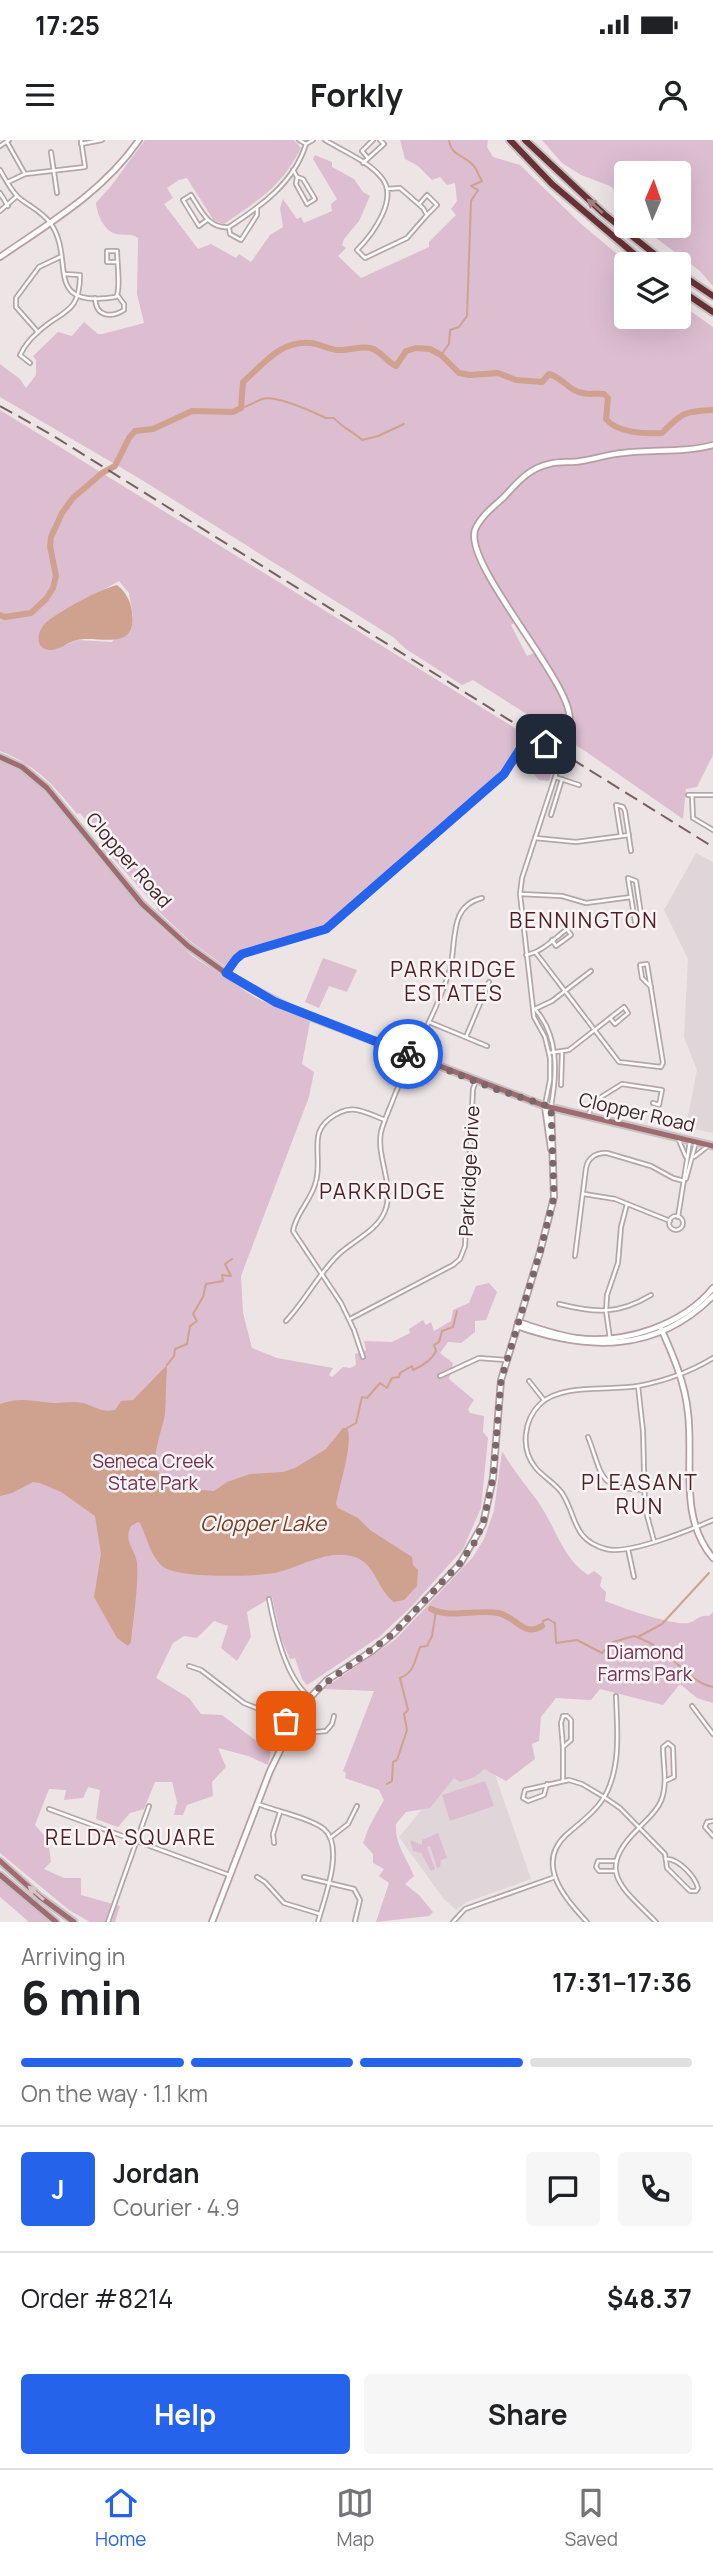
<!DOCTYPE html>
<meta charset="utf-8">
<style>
body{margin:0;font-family:Manrope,sans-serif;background:#f6f6f6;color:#202124;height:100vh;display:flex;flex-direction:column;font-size:26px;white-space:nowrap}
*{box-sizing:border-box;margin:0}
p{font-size:23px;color:#757577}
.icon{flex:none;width:38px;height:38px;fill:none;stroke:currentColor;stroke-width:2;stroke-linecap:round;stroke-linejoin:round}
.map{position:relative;height:1782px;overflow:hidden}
.panel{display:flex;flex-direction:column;background:#fff;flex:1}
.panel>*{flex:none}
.needle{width:46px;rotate:2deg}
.controls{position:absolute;left:614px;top:21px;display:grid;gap:14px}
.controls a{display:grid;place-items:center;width:77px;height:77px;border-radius:7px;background:#fff;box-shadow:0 7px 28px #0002;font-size:35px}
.pin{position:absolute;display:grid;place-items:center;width:60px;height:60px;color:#fff;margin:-30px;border-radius:14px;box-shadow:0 4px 10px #0006}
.courier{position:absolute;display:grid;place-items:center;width:70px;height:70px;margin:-35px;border:5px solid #2563eb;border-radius:50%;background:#fff;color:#222;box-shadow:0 2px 9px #0007}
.head em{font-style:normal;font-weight:700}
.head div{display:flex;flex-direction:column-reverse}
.head{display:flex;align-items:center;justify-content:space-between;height:119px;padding:0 21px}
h1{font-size:46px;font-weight:700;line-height:52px}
.bar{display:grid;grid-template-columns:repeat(4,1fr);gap:10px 7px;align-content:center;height:84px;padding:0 21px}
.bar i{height:9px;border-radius:5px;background:#e0e0e0}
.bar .on{background:#2563eb}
.bar p{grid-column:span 4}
.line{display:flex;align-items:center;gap:18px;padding:0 21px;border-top:2px solid #e0e0e0}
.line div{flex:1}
.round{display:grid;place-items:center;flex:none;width:74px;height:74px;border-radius:7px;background:#f6f6f6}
.button{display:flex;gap:14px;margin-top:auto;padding:14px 21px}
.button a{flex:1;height:80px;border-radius:7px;background:#2563eb;color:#fff;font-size:28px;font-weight:700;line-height:80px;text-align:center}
.button a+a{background:#f6f6f6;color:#202124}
.status{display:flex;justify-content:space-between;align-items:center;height:49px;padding:0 35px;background:#fff;direction:ltr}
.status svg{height:19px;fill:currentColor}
header{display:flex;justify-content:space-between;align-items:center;height:91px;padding:0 21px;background:#fff;font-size:32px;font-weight:700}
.tabs{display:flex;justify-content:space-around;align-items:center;height:98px;border-top:2px solid #e0e0e0;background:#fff;font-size:19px;color:#757577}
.tabs a{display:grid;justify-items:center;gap:4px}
.tabs .on{color:#2563eb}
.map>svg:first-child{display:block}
.built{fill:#e0d5d8}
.green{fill:#dcbed0;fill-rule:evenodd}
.water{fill:#cfa18f}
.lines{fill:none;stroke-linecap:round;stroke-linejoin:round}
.stream{stroke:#cfa18f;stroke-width:2}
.river{stroke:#cfa18f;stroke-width:6}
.street-casing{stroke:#b5a7a9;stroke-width:6}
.secondary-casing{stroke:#b59fa4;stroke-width:8}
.primary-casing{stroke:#c9c2c3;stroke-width:9}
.highway-casing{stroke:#c9c2c3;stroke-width:10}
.street{stroke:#fff;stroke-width:2.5}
.secondary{stroke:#fff;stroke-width:4.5}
.primary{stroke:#a06a71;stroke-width:5}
.highway{stroke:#683135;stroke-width:6}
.rail{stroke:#795f62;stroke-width:2;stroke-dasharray:14 7;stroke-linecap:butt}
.oneway{fill:#a27f82}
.oneway2{fill:#dac4c7}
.done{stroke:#7b676a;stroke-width:7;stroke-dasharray:0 12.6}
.route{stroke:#2563eb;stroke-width:9}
.labels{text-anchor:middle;stroke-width:5;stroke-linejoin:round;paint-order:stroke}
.street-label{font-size:19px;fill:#3d2427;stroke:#f9f4f6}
.park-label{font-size:19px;fill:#72304f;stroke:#f9f4f6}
.neighbourhood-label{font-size:21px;letter-spacing:2px;fill:#4f2125;stroke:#f9f4f6}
.water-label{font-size:21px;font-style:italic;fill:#773b21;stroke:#f9f4f6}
</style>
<div class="status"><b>17:25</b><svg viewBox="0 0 49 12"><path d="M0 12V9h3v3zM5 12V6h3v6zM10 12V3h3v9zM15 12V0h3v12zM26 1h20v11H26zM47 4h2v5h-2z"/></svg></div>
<header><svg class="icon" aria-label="menu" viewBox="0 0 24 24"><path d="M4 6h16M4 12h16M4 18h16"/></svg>Forkly<svg class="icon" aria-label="person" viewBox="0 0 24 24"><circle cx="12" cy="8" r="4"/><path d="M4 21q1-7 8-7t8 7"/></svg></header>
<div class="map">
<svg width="713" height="1782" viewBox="0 0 713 1782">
<rect width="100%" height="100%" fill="#ede4e6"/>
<g class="built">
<polygon points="696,713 713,722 713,993 686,987 697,930 684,897 688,819 664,770"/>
<polygon points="473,1608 492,1626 531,1739 467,1762 456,1770 443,1758 399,1697"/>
</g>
<g class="green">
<path d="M145,0H294L301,8C282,46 259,60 224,84L214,81L187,38L179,40L167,48L173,58L164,64L198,109L211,104L236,118L239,114L251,122L270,95L283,87L280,68L283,59L297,79L301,77L304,83L332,71L331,64L337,59L313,19L315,15L332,22V27L354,39L363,52L370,56L359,81L344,99L342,105L346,108L338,116L361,138L429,107V102L456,75L451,69L457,61L455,43L447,45L440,37L432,40L418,26L405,19L400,0H488L487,7L493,17L520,25L580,83L629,124H626V177H679V163L713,187V615L697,647L686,649L683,679L585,611L473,540L462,545L406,509L393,497L137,337L0,257V224L20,239L26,248L36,235V220L33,216L58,192L72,196L84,182L98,194H102L144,183L137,154L138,98C131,93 124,96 116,94C104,91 97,74 96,63L111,46ZM504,459H507L538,511L527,516L511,485L516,482Z"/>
<polygon points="542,0 713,0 713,146 700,131 640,86 679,86 679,33 626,33 626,59 610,46 581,35 562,23"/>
<path d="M0,270L562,617L553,627L549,641L539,640L526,625H507L451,678L330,783L317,791L242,812L233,832L190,801L156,769L157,767L103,707L106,705L80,673L77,674C52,643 37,626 0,611ZM119,441L129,453L133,476L112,502L77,500L56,509H46L56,476Z"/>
<polygon points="0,620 20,630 39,645 141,769 192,816 256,858 310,882 302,924 314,932 309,957 241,1136 243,1173 252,1208 277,1218 333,1228 329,1235 332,1237 343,1227 350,1228 356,1225 355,1214 366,1210 364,1201 392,1202 410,1193 409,1189 423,1180 426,1185 431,1182 434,1191 451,1181 453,1170 469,1163 476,1146 489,1143 497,1152 486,1180 475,1181 475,1192 461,1203 448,1202 440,1213 453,1223 449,1239 474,1260 468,1269 470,1273 484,1276 483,1292 488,1298 481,1368 463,1409 412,1466 379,1497 307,1545 302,1539 295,1518 290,1519 281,1498 272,1457 247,1472 251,1497 237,1521 221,1508 228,1486 214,1481 197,1498 184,1496 173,1503 156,1538 189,1558 201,1574 222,1575 271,1612 268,1625 248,1616 218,1608 226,1627 212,1642 213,1656 187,1665 183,1675 174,1675 177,1662 172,1642 155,1642 144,1669 130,1673 118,1687 96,1679 100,1650 88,1647 83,1658 64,1660 66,1650 49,1649 35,1685 48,1700 51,1722 44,1729 64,1738 81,1738 81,1755 120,1766 115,1782 90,1782 69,1770 0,1713"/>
<polygon points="323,818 357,830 347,852 329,846 319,868 305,862"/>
<path d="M502,1311C512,1328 524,1343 536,1359C555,1384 561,1417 588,1435L594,1431L602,1437L600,1446L606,1452L605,1461C620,1467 673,1486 688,1483C697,1481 699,1474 709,1476L713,1472V1563L697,1558L680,1544L663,1565L600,1549L591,1560L556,1558L541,1577L539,1601L532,1604L535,1619L506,1641L484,1629C477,1637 470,1639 460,1642L454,1638L430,1668L406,1672L396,1684C395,1705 406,1716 414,1736L405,1744L419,1755L433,1772L429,1776L376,1782L389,1743L379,1736L384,1729L373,1723V1714L363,1703L369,1687L384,1660L379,1650L345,1638L346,1633L343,1631L374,1551L323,1549L396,1499L473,1417L484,1399L494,1371Z"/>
<polygon points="485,1641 494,1666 450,1681 442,1655"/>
<polygon points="438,1693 447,1718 441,1720 440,1727 437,1728 430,1706 427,1707 435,1729 431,1731 421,1713 413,1711 410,1700 422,1705 422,1700"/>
<polygon points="0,1734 56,1782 29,1782 0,1757"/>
</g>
<g class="water">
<path d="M117,445C125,451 131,461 132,472C137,513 99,495 77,500C68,502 61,509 52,510C33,511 36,489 49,480C66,468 98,450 117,445Z"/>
<path d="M167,1225C166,1241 166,1258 165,1274C163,1291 137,1346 180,1337L184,1348L188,1349L214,1351L227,1342L250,1334L283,1332L295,1328L326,1309L343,1288H347C354,1300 339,1348 336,1364L338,1368L358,1378L370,1390L412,1417L413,1425L418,1430L417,1446L404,1460L394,1462C376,1449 376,1421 351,1416C326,1410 302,1426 279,1432C260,1437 176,1439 162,1426C150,1415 147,1397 140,1383L138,1382L131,1386C123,1402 135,1408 137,1423C139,1443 133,1481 131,1502L128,1506L117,1498L94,1457L101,1414L95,1376L61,1352L40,1343L33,1342L12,1353L0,1356V1264C20,1256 35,1262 55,1263C65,1263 74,1261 83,1263C97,1267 101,1273 115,1270L121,1261L133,1260Z"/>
</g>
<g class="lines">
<g class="stream">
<path d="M441,215L449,204L450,190L459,187L467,176L471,61L478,50L471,46L482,41C479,37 477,29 473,25C464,15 451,16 449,0"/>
<path d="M241,268C249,266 255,262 262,259C276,254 313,272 326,278H334C342,288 353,291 362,300L378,296L404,284"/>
<polyline points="167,1225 174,1216 175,1209 187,1204 190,1186 197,1181 193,1174 203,1157 206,1144 223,1141 222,1135 231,1136 225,1124 232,1119"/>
<path d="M347,1288L356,1283L362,1257L367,1258L380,1243L387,1248L392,1238L399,1237L400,1233L412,1226L413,1230C422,1226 432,1220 436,1211L434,1205L439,1202L442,1191L453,1187L457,1171"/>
<path d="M542,1486L543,1481L548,1479L555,1483L556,1503L577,1500L602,1513L613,1502L634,1496C642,1499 651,1503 658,1508C677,1520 690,1542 713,1547"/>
<polyline points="638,1497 662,1484 709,1433"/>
<path d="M387,1644L392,1641L393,1622L397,1620L407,1590L404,1574L408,1570L400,1538C414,1533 415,1520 420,1507L427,1506L432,1496L436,1471"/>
</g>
<g class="river">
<path d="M0,475L5,477L31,473L46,459L53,448L56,436L50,406L51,397L62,373L73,358L102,333L115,326L129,298L135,291L153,289L192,271L233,272L241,268L243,242C264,224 280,200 311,203C320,204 328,209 337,210C348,211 360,206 370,208C381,210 386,222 396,226L406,211L416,208L430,209L441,215L459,233L470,235L498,233L516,240L542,242L549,234C560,237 565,245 574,250C584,256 594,253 604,254L608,258L606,279C617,293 645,294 662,293C682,273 684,271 713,270"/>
<path d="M431,1469C451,1479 476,1469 498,1473C516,1476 523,1498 542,1486"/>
</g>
<g class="street-casing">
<g id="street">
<polyline points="299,0 306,4 313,0"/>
<path d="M325,0C343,11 368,21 381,37C400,58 372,95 357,110L365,118L407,98L427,75L423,68L400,48L387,49"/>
<polyline points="7,2 25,34"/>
<polyline points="81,4 102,0"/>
<polyline points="0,6 9,0"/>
<polyline points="51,12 57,53"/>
<polyline points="368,18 362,11 373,0"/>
<polyline points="363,23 384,4 380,0"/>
<path d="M0,30C5,39 11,50 18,57C30,67 42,71 51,84C76,120 41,169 116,157C121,150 117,122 117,111H107V122H117"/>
<polyline points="293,30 297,37 296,44 307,64 315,59 303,39 297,37"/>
<polyline points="8,42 25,34 85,27 81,0"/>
<polyline points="0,53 8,66"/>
<polyline points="420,63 427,55 437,65 427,75"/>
<polyline points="0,71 17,56"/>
<path d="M207,80L199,86L183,60L191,55C201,70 208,89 229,87C261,66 294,43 306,4"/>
<polyline points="229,88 230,94 241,100 257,75 257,68"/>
<path d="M95,158C96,177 111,178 124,170V164L118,156"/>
<polyline points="38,192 16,167 16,158 39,127 60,117"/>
<path d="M30,223L20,215C24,207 30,199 37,193C61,170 80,175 80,135L64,134"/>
<polyline points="555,637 579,645"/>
<polyline points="688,655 713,655"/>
<polyline points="692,655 693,678 713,690"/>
<polyline points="551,675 562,639"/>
<polyline points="621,696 616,665 623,667 625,671 631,711"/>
<polyline points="535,698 576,702 629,695"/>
<polygon points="628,738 636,741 642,781 635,782"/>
<polyline points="520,754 562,756 586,763 631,757"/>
<polyline points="536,813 619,922 661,927 663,923 647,824 640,825 642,838 651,847"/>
<path d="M526,815C542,812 554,799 567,789L571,795L556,806L552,800"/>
<path d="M535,869C559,896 557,933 551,966"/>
<polyline points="535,869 552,861 591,831"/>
<polyline points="429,882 487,906"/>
<polyline points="466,897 489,842"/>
<polyline points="549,913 569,910 624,867 628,873 615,884 610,878"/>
<polyline points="561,945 562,913"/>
<polyline points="545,965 550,940 550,918 545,897 534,877 520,754 522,738 559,625"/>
<polyline points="588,977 593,962 622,944 662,950 659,965 653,963"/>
<polyline points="678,998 686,1017"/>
<polyline points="694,1017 708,1006"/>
<polyline points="686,1039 696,1002"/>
<polyline points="584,1054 615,1059 670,1081"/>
<circle cx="676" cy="1083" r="7"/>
<polyline points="678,1077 690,1001"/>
<path d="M575,1116L586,1028C588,1018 596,1012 607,1013L651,1026L673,1038L684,1041"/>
<path d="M559,1164C595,1173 618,1175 651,1155"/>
<polyline points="350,1179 453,1125 460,1119 465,1106 473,949 476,941"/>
<path d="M286,1181C305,1161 319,1133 339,1114C354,1100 377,1091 385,1071C395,1046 376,1017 381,992C384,980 390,968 394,957C411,914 437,873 450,829C457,802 448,766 482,758"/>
<polyline points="610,1199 606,1171 607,1155 618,1123 621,1087 627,1064"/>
<path d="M363,1217L354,1190L341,1163L293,1091C296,1072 312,1060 316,1041C320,1027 316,1012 318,997C319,990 323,984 329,979C351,962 362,971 385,980"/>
<path d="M713,1218C690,1232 664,1241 638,1246C610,1251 561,1243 540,1264C524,1280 520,1308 535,1327C543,1337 555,1343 562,1353C577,1376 572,1400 606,1409C629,1415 690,1390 713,1380"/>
<polyline points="440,1236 479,1218 506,1220"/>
<polyline points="529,1241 544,1260"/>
<polyline points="638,1246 643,1291 645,1368 654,1401"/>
<path d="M588,1297C603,1335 597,1349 644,1350"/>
<polyline points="628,1409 634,1437"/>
<path d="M269,1459C275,1490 285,1536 309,1557"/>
<polyline points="189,1526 201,1530 244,1563 316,1592 326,1591 332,1584 334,1576"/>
<polyline points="692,1566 713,1594"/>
<polyline points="563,1641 563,1607 561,1583 563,1576 567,1576 571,1580 571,1600 563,1607"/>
<path d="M547,1644L544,1655L528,1661L523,1658L525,1650L569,1640L582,1644L604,1657L620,1668L665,1714L667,1728L690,1751H696L698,1748C695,1736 679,1720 668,1719"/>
<path d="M258,1664C276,1671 310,1678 324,1689C345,1707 324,1759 318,1782"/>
<polyline points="49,1669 229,1735"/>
<polyline points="713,1681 707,1682 705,1687 713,1696"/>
<polyline points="330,1698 348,1684 357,1666"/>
<polyline points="274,1703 273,1694 280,1672"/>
<polyline points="615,1731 599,1731 596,1727 598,1721 615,1721"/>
<polyline points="257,1737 265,1742 284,1763 320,1774"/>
<polyline points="304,1737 354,1749 360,1760 355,1781"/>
<polyline points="108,1782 149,1666"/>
<polyline points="453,1782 465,1769 555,1737"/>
<path d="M587,1782C565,1759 535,1724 566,1695C581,1682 598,1670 607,1652C621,1622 617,1588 616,1556"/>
<path d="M656,1782C624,1749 594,1732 637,1690C645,1681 656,1673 661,1661C668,1644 663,1625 663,1607L668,1603L673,1607L674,1637L665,1641"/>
</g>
</g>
<g class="secondary-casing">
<g id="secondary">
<path d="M0,117C51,82 103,52 139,0"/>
<path d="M549,599L569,583C580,551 463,426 475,390C480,377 493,367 503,358C517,343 529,328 549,324C560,321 570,323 581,321C595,319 609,314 623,313C653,309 683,313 713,305"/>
<polyline points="226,833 236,819 242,814 326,789 504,634 522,606 526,605 538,610 546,604"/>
<polyline points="545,966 551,1009"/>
<path d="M518,1182C537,1188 556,1195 576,1198C624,1204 682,1186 713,1148"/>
<path d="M517,1186C588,1211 656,1213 713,1156"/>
<path d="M660,1186C672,1213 685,1242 688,1273C694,1321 678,1377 713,1418"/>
<polyline points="212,1782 270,1631 302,1566 327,1540 372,1511 393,1494 460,1424 483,1384 493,1338 501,1240 540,1112 554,1057 551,967"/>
</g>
</g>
<g class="primary-casing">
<g id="primary">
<polyline points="0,617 22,627 47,648 142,764 188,806 234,839 300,873 545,966 713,1006"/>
<polyline points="0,1721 40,1757 74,1782"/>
<polyline points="0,1735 56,1782"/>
</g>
</g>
<g class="highway-casing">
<g id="highway">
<polyline points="510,0 552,44 646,124"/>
<polyline points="525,0 604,74 667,124"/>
<polyline points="679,133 713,156"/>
<polyline points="679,149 713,172"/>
</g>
</g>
<use href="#street" class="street"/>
<use href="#secondary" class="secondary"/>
<use href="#primary" class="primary"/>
<use href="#highway" class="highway"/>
<polyline class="rail" points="0,266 52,295 713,707"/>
</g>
<defs><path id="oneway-solid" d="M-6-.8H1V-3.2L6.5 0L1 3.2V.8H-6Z" transform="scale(1.75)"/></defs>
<use class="oneway" href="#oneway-solid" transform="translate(595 66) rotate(-138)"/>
<use class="oneway2" href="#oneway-solid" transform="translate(36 1753) rotate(-139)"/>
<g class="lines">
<polyline class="done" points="286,1581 292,1583 302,1566 320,1547 393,1494 460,1423 474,1403 483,1384 493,1338 501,1240 540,1112 554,1057 551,967 492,948 408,914"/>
<polyline class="route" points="408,914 275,862 226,833 236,819 242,814 326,789 504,634 522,606 526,605 538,610 546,604"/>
</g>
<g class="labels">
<g class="street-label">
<text transform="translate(129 720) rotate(49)" y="7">Clopper Road</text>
<text transform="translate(637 972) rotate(13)" y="7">Clopper Road</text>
<text transform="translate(469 1031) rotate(-87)" y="7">Parkridge Drive</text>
</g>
<g class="park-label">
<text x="153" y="1328">Seneca Creek<tspan x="153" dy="22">State Park</tspan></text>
<text x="645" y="1519">Diamond<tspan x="645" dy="22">Farms Park</tspan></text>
</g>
<g class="neighbourhood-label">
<text x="584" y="788">BENNINGTON</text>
<text x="454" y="837">PARKRIDGE<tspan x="454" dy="24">ESTATES</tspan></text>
<text x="383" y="1059">PARKRIDGE</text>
<text x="640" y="1350">PLEASANT<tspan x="640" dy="24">RUN</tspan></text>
<text x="131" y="1705">RELDA SQUARE</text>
</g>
<g class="water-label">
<text x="263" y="1391">Clopper Lake</text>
</g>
</g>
</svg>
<div class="controls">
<a><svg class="needle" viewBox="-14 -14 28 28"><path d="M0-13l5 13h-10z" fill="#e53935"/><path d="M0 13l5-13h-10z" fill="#757577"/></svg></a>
<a><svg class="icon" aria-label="layers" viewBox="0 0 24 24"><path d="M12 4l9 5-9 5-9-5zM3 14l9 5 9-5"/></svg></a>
</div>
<div class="pin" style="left:286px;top:1581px;background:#ea580c"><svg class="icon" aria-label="bag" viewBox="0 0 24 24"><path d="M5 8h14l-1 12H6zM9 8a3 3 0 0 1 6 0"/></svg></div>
<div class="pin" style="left:546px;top:604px;background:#1f2937"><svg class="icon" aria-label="home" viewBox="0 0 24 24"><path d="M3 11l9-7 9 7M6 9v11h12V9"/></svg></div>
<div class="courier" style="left:408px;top:914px"><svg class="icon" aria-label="bike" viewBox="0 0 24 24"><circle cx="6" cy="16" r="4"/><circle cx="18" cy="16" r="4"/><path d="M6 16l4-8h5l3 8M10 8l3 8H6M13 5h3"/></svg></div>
</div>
<section class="panel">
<div class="head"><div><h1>6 min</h1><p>Arriving in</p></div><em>17:31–17:36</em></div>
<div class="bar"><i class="on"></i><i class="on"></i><i class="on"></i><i></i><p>On the way · 1.1 km</p></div>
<div class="line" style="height:126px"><b class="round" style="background:#2563eb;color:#fff">J</b><div><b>Jordan</b><p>Courier · 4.9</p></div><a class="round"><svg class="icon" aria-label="chat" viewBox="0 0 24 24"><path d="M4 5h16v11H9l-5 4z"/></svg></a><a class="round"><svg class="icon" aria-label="phone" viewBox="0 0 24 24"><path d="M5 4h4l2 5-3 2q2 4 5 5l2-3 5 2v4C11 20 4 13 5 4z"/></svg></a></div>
<div class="line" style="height:91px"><div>Order #8214</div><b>$48.37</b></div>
<div class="button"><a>Help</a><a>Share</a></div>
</section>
<nav class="tabs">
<a class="on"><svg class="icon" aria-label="home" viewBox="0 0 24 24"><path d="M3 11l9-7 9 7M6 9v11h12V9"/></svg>Home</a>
<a><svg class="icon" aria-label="map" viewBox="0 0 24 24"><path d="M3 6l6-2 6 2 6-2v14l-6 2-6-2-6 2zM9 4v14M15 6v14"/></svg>Map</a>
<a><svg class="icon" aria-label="saved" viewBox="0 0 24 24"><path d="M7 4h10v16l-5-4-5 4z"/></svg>Saved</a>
</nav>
